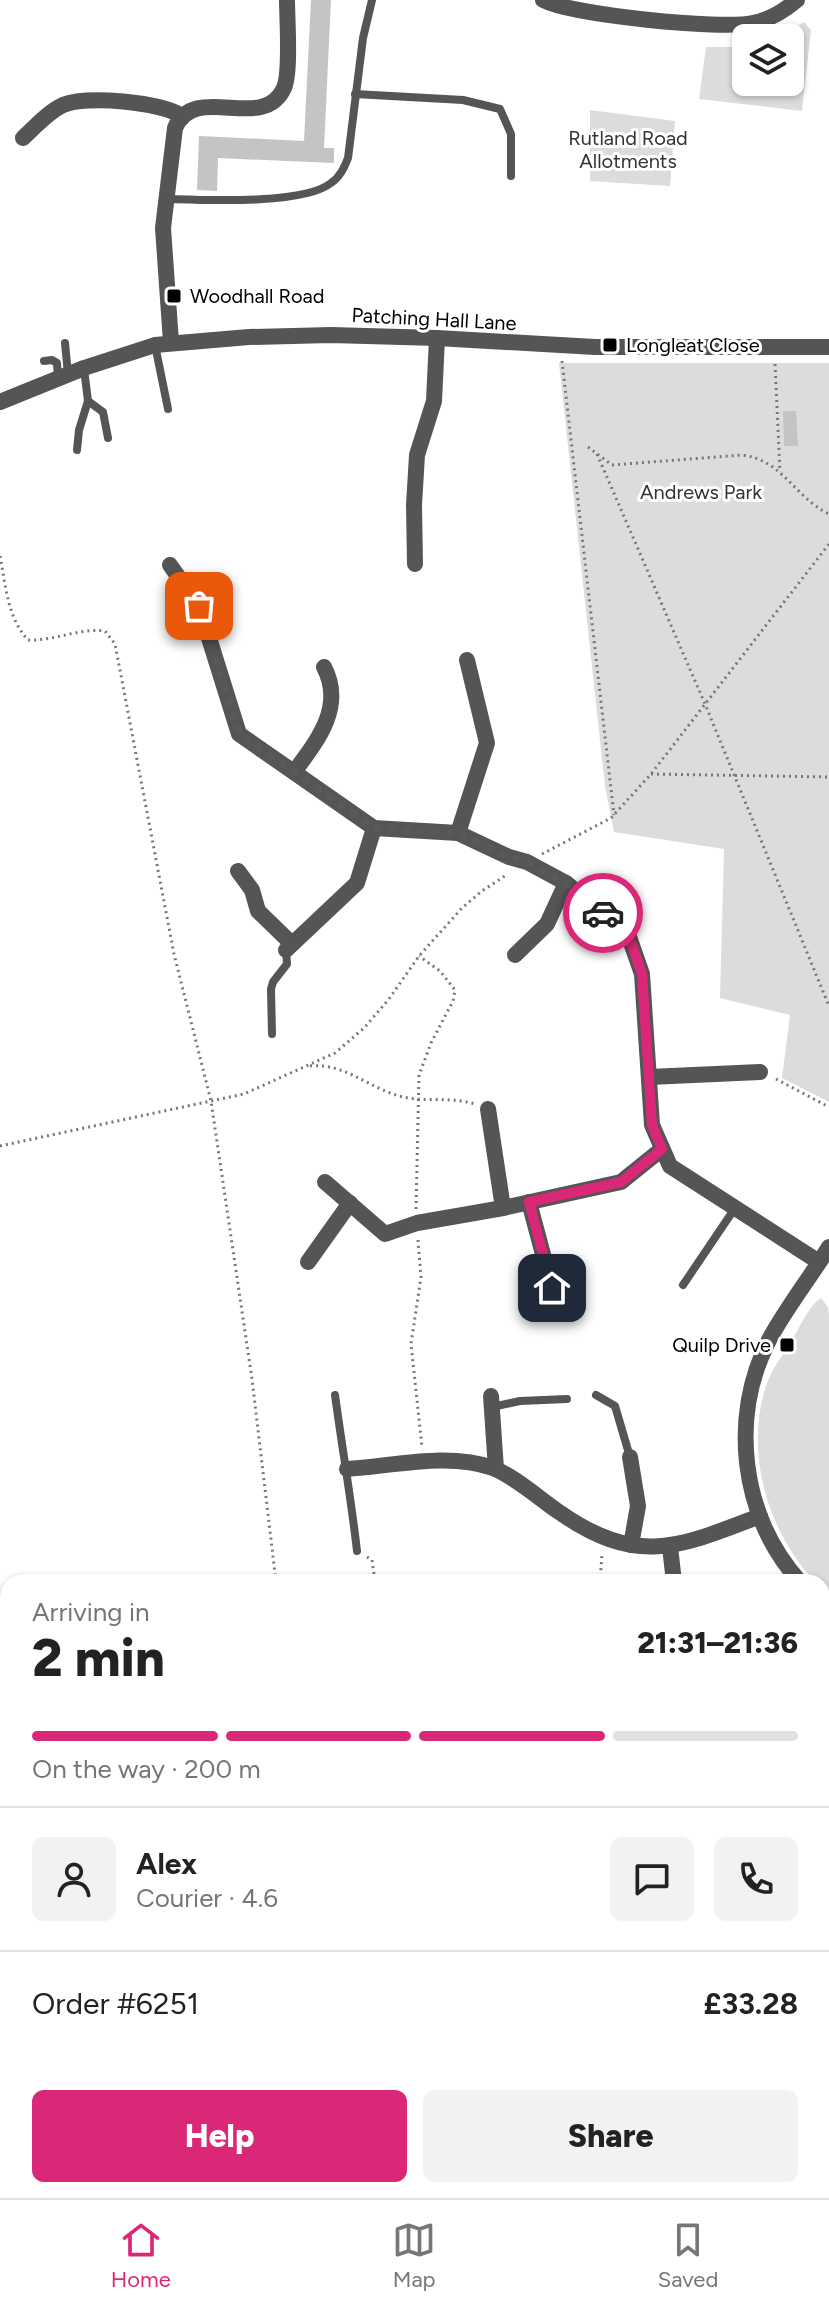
<!DOCTYPE html>
<meta charset="utf-8">
<style>
body{margin:0;font-family:Figtree,sans-serif;background:#f2f2f2;color:#222;height:100vh;display:flex;flex-direction:column;font-size:30px;white-space:nowrap}
*{box-sizing:border-box;margin:0}
p{font-size:26px;color:#767676}
.icon{flex:none;width:44px;height:44px;fill:none;stroke:currentColor;stroke-width:2;stroke-linecap:round;stroke-linejoin:round}
.map{position:relative;flex:1;overflow:hidden}
.details{position:absolute;left:0px;top:1574px;width:830px;height:624px;display:flex;flex-direction:column;background:#fff;border-radius:24px 24px 0 0;box-shadow:0 2px 6px #0004}
.details>*{flex:none}
.buttons{position:absolute;left:732px;top:24px;display:grid;gap:16px}
.buttons a{display:grid;place-items:center;width:72px;height:72px;border-radius:12px;background:#fff;box-shadow:0 2px 6px #0004;font-size:40px}
.pin{position:absolute;display:grid;place-items:center;width:68px;height:68px;color:#fff;margin:-34px;border-radius:16px;box-shadow:0 4px 12px #0006}
.courier{position:absolute;display:grid;place-items:center;width:80px;height:80px;margin:-40px;border:6px solid #db2777;border-radius:50%;background:#fff;color:#222;box-shadow:0 2px 10px #0007}
.headline em{font-style:normal;font-weight:800}
.headline div{display:flex;flex-direction:column-reverse}
.headline{display:flex;align-items:center;justify-content:space-between;height:136px;padding:0 32px}
h1{font-size:52px;font-weight:800;line-height:60px}
.bar{display:grid;grid-template-columns:repeat(4,1fr);gap:12px 8px;align-content:center;height:96px;padding:0 32px}
.bar i{height:10px;border-radius:6px;background:#e0e0e0}
.bar .active{background:#db2777}
.bar p{grid-column:span 4}
.line{display:flex;align-items:center;gap:20px;padding:0 32px;border-top:2px solid #e0e0e0}
.line div{flex:1}
.round{display:grid;place-items:center;flex:none;width:84px;height:84px;border-radius:12px;background:#f2f2f2}
.cta{display:flex;gap:16px;margin-top:auto;padding:16px 32px}
.cta a{flex:1;height:92px;border-radius:12px;background:#db2777;color:#fff;font-size:32px;font-weight:800;line-height:92px;text-align:center}
.cta a+a{background:#f2f2f2;color:#222}
.dock{display:flex;justify-content:space-around;align-items:center;height:112px;border-top:2px solid #e0e0e0;background:#fff;font-size:22px;color:#767676}
.dock a{display:grid;justify-items:center;gap:4px}
.dock .active{color:#db2777}
.map>svg:first-child{display:block}
.green{fill:#dcdcdc}
.building{fill:#c4c4c4}
.lines{fill:none;stroke-linecap:round;stroke-linejoin:round}
.path{stroke:#777;stroke-width:3;stroke-dasharray:2 4;stroke-linecap:butt}
.service{stroke:#555;stroke-width:8}
.minor{stroke:#555;stroke-width:16}
.done{stroke:#595959;stroke-width:8;stroke-dasharray:0 14.4}
.route{stroke:#db2777;stroke-width:10}
.poi-dot{fill:#000;stroke:#fff;stroke-width:3}
.labels{text-anchor:middle;stroke-width:6;stroke-linejoin:round;paint-order:stroke}
.park-label{font-size:20px;fill:#333;stroke:#fff}
.poi-label{font-size:20px;fill:#000;stroke:#fff;text-anchor:start}
.street-label{font-size:20px;fill:#000;stroke:#fff}
</style>
<div class="map">
<svg width="829" height="2198" viewBox="0 0 829 2198">
<rect width="100%" height="100%" fill="#fff"/>
<g class="green">
<polygon points="804,22 811,30 802,111 699,99 706,47 746,47 746,82 790,82 790,38 779,38"/>
<polygon points="590,110 675,121 670,186 590,181"/>
<polygon points="559,363 829,363 829,1102 782,1078 790,1015 720,998 724,849 614,832 605,786"/>
<path d="M821,1298L828,1307L829,1316V1593L822,1590V1582H815C768,1532 744,1453 766,1386C772,1368 784,1354 793,1338C800,1327 811,1303 821,1298Z"/>
<polygon points="425,2190 638,2190 653,2198 417,2198"/>
</g>
<g class="building">
<polygon points="311,0 331,0 324,148 334,148 334,163 218,158 217,191 197,190 199,136 304,141"/>
<polygon points="783,411 796,411 798,446 784,446"/>
</g>
<g class="lines">
<g class="path">
<polyline points="562,361 614,815"/>
<polyline points="775,364 780,472"/>
<path d="M588,447L612,465L742,455C783,460 794,497 829,514"/>
<polyline points="597,454 705,704 829,1006"/>
<path d="M0,556C6,586 7,617 28,640C55,641 78,628 105,631L115,644L174,954L211,1101L252,1379L276,1582"/>
<polyline points="651,774 829,777"/>
<polyline points="542,854 611,818 651,774 829,544"/>
<path d="M310,1066C344,1063 368,1087 399,1096C424,1103 450,1096 475,1104"/>
<polyline points="776,1079 829,1107"/>
<polyline points="0,1146 244,1094 335,1053 364,1028 389,999 419,956 462,908 482,891 508,874"/>
<polyline points="416,1209 419,1075 431,1043 453,1001 455,990 440,971 419,956"/>
<polyline points="418,1240 421,1277 411,1344 422,1447"/>
<polyline points="367,1557 372,1560 375,1582"/>
<polyline points="600,1582 602,1554"/>
<polyline points="360,2190 370,2198"/>
<polyline points="611,2190 623,2198"/>
<polyline points="408,2198 414,2190"/>
</g>
<g class="service">
<polyline points="355,94 463,100 500,109 511,134 511,176"/>
<path d="M167,199C203,200 304,205 331,183C340,177 344,168 348,158L363,38L372,0"/>
<polyline points="65,343 68,374"/>
<polyline points="155,345 168,409"/>
<polyline points="44,361 52,360 57,363 58,378"/>
<polyline points="88,401 103,412 108,438"/>
<polyline points="77,450 79,430 88,401 84,369"/>
<polyline points="272,1034 271,989 273,982 287,964 286,950"/>
<polyline points="683,1285 735,1208"/>
<path d="M335,1395C342,1447 351,1498 357,1551"/>
<polyline points="596,1395 615,1406 630,1457"/>
<polyline points="492,1407 520,1401 567,1399"/>
</g>
<g class="minor">
<path d="M543,0C572,15 721,30 753,23C770,20 784,11 797,0"/>
<path d="M23,138C35,127 48,112 63,105C87,95 160,102 182,116"/>
<path d="M171,342L163,228L175,128C195,81 263,134 284,88C291,72 287,20 287,0"/>
<polyline points="0,402 84,368 155,345 249,337 331,335 437,338 595,347 829,347"/>
<polyline points="415,564 414,505 417,455 434,401 437,338"/>
<polyline points="170,565 199,606 239,734 374,828 458,833 509,857 527,862 566,883 628,934 642,974 652,1125 670,1166 819,1262"/>
<path d="M294,772C317,741 345,707 324,667"/>
<polyline points="458,833 487,743 467,660"/>
<polyline points="238,871 252,890 258,911 292,944"/>
<polyline points="286,950 357,883 374,828"/>
<polyline points="515,955 547,924 566,883"/>
<polyline points="649,1077 760,1072"/>
<polyline points="488,1109 503,1208"/>
<polyline points="325,1182 385,1234 417,1223 503,1208 621,1182 662,1149"/>
<polyline points="529,1202 552,1288"/>
<polyline points="308,1262 350,1203"/>
<polyline points="491,1396 496,1469"/>
<polyline points="630,1457 638,1506 631,1545"/>
<path d="M347,1469C394,1466 448,1452 493,1468C514,1476 540,1499 559,1512C638,1567 679,1547 760,1516"/>
<polyline points="670,1547 674,1582"/>
<path d="M800,1582C741,1516 729,1418 769,1340C786,1308 810,1278 829,1247"/>
<polyline points="822,1603 829,1608"/>
<polyline points="0,1683 8,1676"/>
<polyline points="822,1731 829,1716"/>
<polyline points="0,1805 8,1807"/>
<polyline points="0,1935 8,1938"/>
<polyline points="5,2063 8,2063"/>
<polyline points="822,2078 829,2077"/>
<polyline points="0,2108 8,2110"/>
<polyline points="224,2190 226,2198"/>
<polyline points="54,2198 55,2190"/>
<polyline points="670,2198 672,2190"/>
<polyline points="765,2198 768,2190"/>
</g>
</g>
<g class="lines">
<polyline class="done" points="199,606 239,734 374,828 458,833 509,857 527,862 566,883 603,913"/>
<polyline class="route" points="552,1288 529,1202 621,1182 662,1149 652,1125 642,974 628,934 603,913"/>
</g>
<g class="poi-dot">
<rect x="166" y="288" width="16" height="16" rx="4"/>
<rect x="602" y="337" width="16" height="16" rx="4"/>
<rect x="779" y="1337" width="16" height="16" rx="4"/>
</g>
<g class="labels">
<g class="park-label">
<text x="628" y="145">Rutland Road<tspan x="628" dy="23">Allotments</tspan></text>
<text x="701" y="499">Andrews Park</text>
</g>
<g class="poi-label">
<text x="190" y="303">Woodhall Road</text>
<text x="626" y="352">Longleat Close</text>
<text x="771" y="1352" text-anchor="end">Quilp Drive</text>
</g>
<g class="street-label">
<text transform="translate(434 319) rotate(3)" y="7">Patching Hall Lane</text>
</g>
</g>
</svg>
<div class="buttons">
<a><svg class="icon" aria-label="layers" viewBox="0 0 24 24"><path d="M12 4l9 5-9 5-9-5zM3 14l9 5 9-5"/></svg></a>
</div>
<div class="pin" style="left:199px;top:606px;background:#ea580c"><svg class="icon" aria-label="bag" viewBox="0 0 24 24"><path d="M5 8h14l-1 12H6zM9 8a3 3 0 0 1 6 0"/></svg></div>
<div class="pin" style="left:552px;top:1288px;background:#1f2937"><svg class="icon" aria-label="home" viewBox="0 0 24 24"><path d="M3 11l9-7 9 7M6 9v11h12V9"/></svg></div>
<div class="courier" style="left:603px;top:913px"><svg class="icon" aria-label="car" viewBox="0 0 24 24"><path d="M5 17H2v-5l4-1 3-4h7l3 4 3 1v5h-3M9 17h6M6 11h13"/><circle cx="7" cy="17" r="2"/><circle cx="17" cy="17" r="2"/></svg></div>
<section class="details">
<div class="headline"><div><h1>2 min</h1><p>Arriving in</p></div><em>21:31–21:36</em></div>
<div class="bar"><i class="active"></i><i class="active"></i><i class="active"></i><i></i><p>On the way · 200 m</p></div>
<div class="line" style="height:144px"><a class="round"><svg class="icon" aria-label="person" viewBox="0 0 24 24"><circle cx="12" cy="8" r="4"/><path d="M4 21q1-7 8-7t8 7"/></svg></a><div><b>Alex</b><p>Courier · 4.6</p></div><a class="round"><svg class="icon" aria-label="chat" viewBox="0 0 24 24"><path d="M4 5h16v11H9l-5 4z"/></svg></a><a class="round"><svg class="icon" aria-label="phone" viewBox="0 0 24 24"><path d="M5 4h4l2 5-3 2q2 4 5 5l2-3 5 2v4C11 20 4 13 5 4z"/></svg></a></div>
<div class="line" style="height:104px"><div>Order #6251</div><b>£33.28</b></div>
<div class="cta"><a>Help</a><a>Share</a></div>
</section>
</div>
<nav class="dock">
<a class="active"><svg class="icon" aria-label="home" viewBox="0 0 24 24"><path d="M3 11l9-7 9 7M6 9v11h12V9"/></svg>Home</a>
<a><svg class="icon" aria-label="map" viewBox="0 0 24 24"><path d="M3 6l6-2 6 2 6-2v14l-6 2-6-2-6 2zM9 4v14M15 6v14"/></svg>Map</a>
<a><svg class="icon" aria-label="saved" viewBox="0 0 24 24"><path d="M7 4h10v16l-5-4-5 4z"/></svg>Saved</a>
</nav>
